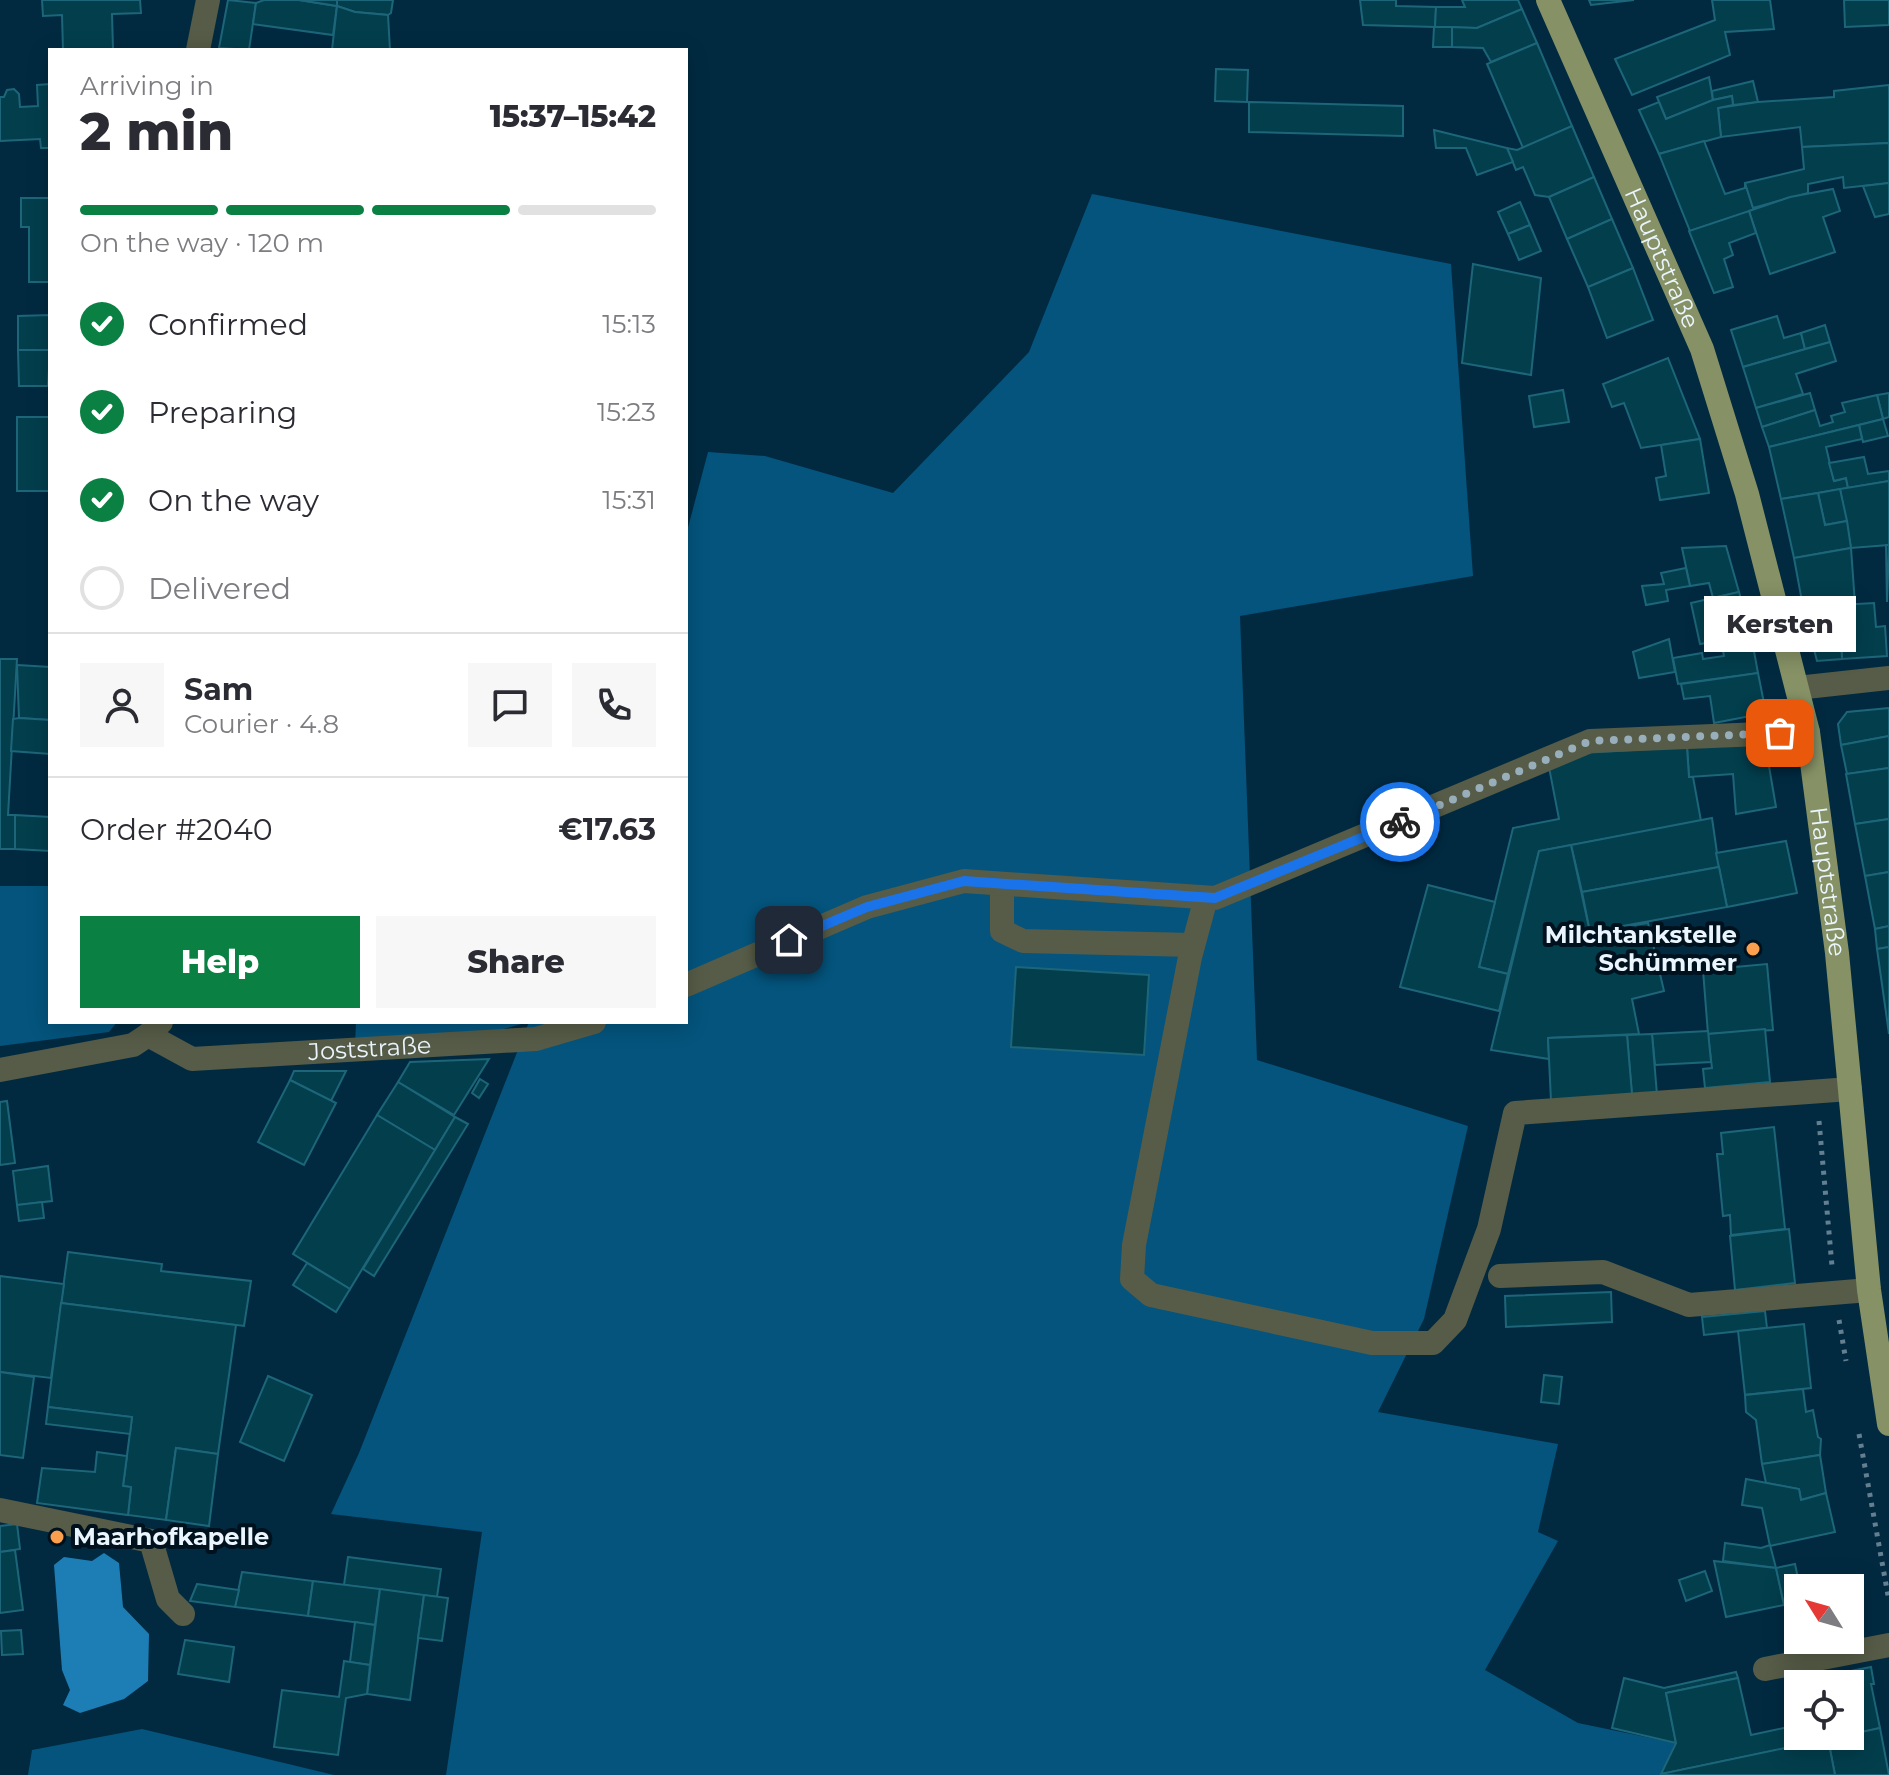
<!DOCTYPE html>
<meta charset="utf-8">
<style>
body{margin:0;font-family:Montserrat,sans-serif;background:#f7f7f7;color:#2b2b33;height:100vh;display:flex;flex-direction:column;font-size:30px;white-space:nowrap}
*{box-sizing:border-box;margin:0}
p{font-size:26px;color:#7c7c81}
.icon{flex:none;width:44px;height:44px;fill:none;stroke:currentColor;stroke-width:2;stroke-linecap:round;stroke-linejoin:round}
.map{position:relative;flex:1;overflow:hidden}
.panel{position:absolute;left:48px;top:48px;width:640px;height:976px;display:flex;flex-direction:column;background:#fff;border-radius:0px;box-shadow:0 4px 20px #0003}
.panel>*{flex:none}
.needle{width:52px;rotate:307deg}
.tools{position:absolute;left:1784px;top:1574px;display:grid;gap:16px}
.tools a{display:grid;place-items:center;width:80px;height:80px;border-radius:0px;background:#fff;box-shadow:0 4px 20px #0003;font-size:40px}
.pin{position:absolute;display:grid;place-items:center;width:68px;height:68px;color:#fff;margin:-34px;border-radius:16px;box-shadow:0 4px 12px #0006}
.courier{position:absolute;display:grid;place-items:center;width:80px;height:80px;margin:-40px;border:6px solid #1a73e8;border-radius:50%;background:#fff;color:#222;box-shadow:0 2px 10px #0007}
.bubble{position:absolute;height:56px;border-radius:0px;background:#fff;box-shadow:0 4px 20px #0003;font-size:26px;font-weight:800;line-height:56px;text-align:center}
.headline em{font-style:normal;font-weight:800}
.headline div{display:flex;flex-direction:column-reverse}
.headline{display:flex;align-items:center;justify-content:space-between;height:136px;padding:0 32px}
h1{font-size:52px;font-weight:800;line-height:60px}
.bar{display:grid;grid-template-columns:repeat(4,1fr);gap:12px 8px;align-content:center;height:96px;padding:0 32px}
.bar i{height:10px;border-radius:6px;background:#e1e1e2}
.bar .on{background:#0b8043}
.bar p{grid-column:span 4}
.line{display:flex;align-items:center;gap:20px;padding:0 32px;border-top:2px solid #e1e1e2}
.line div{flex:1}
.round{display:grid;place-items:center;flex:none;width:84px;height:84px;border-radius:0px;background:#f7f7f7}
ol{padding:0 32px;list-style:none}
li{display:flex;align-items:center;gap:24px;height:88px}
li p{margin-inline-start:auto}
li .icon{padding:8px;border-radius:50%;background:#0b8043;color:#fff;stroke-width:4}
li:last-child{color:#7c7c81}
li i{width:44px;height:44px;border:4px solid #e1e1e2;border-radius:50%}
.action{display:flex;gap:16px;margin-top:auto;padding:16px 32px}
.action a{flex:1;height:92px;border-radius:0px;background:#0b8043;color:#fff;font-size:32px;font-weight:800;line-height:92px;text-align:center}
.action a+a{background:#f7f7f7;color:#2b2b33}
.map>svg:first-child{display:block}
.green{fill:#04547d}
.water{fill:#1d7eb5}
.building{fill:#033e4d;stroke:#1d667a;stroke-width:2}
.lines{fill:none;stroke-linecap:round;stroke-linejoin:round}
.path{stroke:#637f90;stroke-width:5;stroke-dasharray:4 6;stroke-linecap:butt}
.minor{stroke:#565c47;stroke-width:24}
.major{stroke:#869165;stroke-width:24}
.done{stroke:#98aebb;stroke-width:8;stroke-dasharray:0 14.4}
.route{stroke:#1a73e8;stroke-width:10}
.poi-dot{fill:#fa9f4e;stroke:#00111e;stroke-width:3}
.labels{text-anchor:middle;stroke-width:8;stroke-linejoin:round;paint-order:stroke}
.street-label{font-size:24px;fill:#eaf5fd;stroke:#00111e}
.poi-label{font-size:24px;font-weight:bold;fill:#eaf5fd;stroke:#00111e;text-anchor:end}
</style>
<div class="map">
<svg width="1889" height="1775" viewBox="0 0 1889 1775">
<rect width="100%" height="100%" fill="#012a41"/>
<g class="green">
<polygon points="1092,194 1451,264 1473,576 1240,616 1257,1060 1468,1126 1424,1319 1378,1412 1558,1444 1538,1532 1558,1541 1485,1670 1578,1723 1675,1743 1660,1775 446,1775 482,1532 331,1514 359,1453 529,1022 686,1022 686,535 708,452 765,456 893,493 1029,352"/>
<polygon points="0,886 50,886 50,1022 117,1022 109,1032 0,1046"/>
<polygon points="356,1022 528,1022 493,1032 355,1045"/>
<polygon points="142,1729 334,1775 28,1775 32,1750"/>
</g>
<polygon class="water" points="104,1553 119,1563 123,1607 149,1634 148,1681 124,1699 80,1713 63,1705 70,1690 62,1670 54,1565 64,1557 92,1561"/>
<g class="building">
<polygon points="42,0 140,0 141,13 112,14 113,49 63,50 62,15 43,16"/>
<polygon points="228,0 256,3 249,50 219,48"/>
<polygon points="264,0 299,0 337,6 333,35 253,24 256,3"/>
<polygon points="299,0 337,0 337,6"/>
<polygon points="337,0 393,0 391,13 388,15 355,12 337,6"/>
<polygon points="1360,0 1396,0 1396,6 1436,7 1435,27 1363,25"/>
<polygon points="1462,0 1518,0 1522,9 1477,28 1435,27 1436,7 1465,7"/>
<polygon points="1589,0 1634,0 1591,5"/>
<polygon points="1712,0 1770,0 1774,29 1725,32 1730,55 1632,95 1615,59 1715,20"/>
<polygon points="1844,0 1889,0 1889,25 1845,27"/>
<polygon points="337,6 355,12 388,15 390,50 332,50"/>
<polygon points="1522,9 1537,43 1491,62 1483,48 1452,47 1452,27 1477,28"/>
<polygon points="1434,27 1452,27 1452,47 1433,47"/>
<polygon points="1537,43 1572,126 1523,148 1487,64"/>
<polygon points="1216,69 1248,70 1247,102 1215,101"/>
<polygon points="1709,77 1713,100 1666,119 1657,97"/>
<polygon points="1753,81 1758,102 1733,105 1732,96 1713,100 1712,91"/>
<polygon points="50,84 50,148 41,148 40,139 0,141 0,97 4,97 7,90 14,89 19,94 20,107 38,106 37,85"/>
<polygon points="1889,85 1889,143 1802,147 1800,127 1721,137 1718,108 1758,102 1834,97 1834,91"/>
<polygon points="1732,96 1733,105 1718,108 1721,137 1659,154 1639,110 1659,102 1666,119 1713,100"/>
<polygon points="1249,102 1403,106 1403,136 1249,132"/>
<polygon points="1572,126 1594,177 1549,197 1535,195 1523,167 1516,170 1507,148 1517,150"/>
<polygon points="1434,130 1507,148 1513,162 1477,175 1466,148 1436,148"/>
<polygon points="1704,141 1725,194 1745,188 1745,183 1754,210 1690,231 1659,154"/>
<polygon points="1889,143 1889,183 1844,188 1843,177 1808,184 1808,193 1753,208 1745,183 1804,169 1802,147"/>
<polygon points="1594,177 1612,219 1567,239 1549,197"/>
<polygon points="1889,183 1889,214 1875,217 1863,186"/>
<polygon points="1833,189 1840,211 1823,217 1835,252 1770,274 1749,211 1790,197"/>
<polygon points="21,198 50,198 50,282 29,282 29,227 21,227"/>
<polygon points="1520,202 1530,225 1508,234 1498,212"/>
<polygon points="1749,211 1756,233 1729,243 1733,255 1724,259 1733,287 1714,293 1689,231"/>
<polygon points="1612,219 1633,268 1588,287 1567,239"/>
<polygon points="1530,225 1541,251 1519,260 1508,234"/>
<polygon points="1473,264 1541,278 1531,375 1462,363"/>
<polygon points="1633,268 1653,320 1607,338 1588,287"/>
<polygon points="50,315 50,350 18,350 18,316"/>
<polygon points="1777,316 1784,338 1801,333 1805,349 1743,367 1731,330"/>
<polygon points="1825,325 1830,342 1805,349 1801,333"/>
<polygon points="1830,342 1836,361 1796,374 1803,394 1756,408 1743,367"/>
<polygon points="18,350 50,350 48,386 19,386"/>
<polygon points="1668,358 1700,439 1641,448 1624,403 1612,407 1603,384"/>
<polygon points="1563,390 1569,422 1534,427 1529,396"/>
<polygon points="1810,393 1815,410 1762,427 1756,408"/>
<polygon points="1889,393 1889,417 1883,419 1877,395"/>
<polygon points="1877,395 1883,419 1769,447 1762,427 1815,410 1820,426 1833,422 1831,416 1845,412 1842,403"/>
<rect x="17" y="417" width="33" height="74"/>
<polygon points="1883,419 1888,436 1863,442 1859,425"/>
<polygon points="1859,425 1862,439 1826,447 1834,481 1846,478 1848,488 1781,499 1769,447"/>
<polygon points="1700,439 1709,493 1660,500 1656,478 1666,476 1661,445"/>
<polygon points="1864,457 1868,474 1889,471 1889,481 1848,488 1846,478 1834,481 1829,463"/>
<polygon points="1889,481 1889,545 1851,548 1840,489"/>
<polygon points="1840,489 1847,521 1825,525 1818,493"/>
<polygon points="1818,493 1825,525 1847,521 1851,548 1794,558 1781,499"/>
<polygon points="1886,545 1889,545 1887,602"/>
<polygon points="1726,546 1739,592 1713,598 1709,583 1690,586 1682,548"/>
<polygon points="1851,548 1855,604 1803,607 1794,558"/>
<polygon points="1686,568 1690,586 1666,590 1668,601 1646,605 1642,586 1664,584 1661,573"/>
<polygon points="1739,592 1751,635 1700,644 1691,603"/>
<polygon points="1874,603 1876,627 1885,626 1887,656 1842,659 1839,605"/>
<polygon points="1839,605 1842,659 1817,661 1803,607"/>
<polygon points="1751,635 1758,673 1678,684 1673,658 1702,653 1703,659 1724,656 1721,640"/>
<polygon points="1669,639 1675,672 1639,678 1633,652"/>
<polygon points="0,659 17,659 8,815 15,815 15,849 0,849"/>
<polygon points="17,665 50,667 50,720 19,718"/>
<polygon points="1758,673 1766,713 1714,723 1710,696 1684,699 1681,684"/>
<polygon points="1889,708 1889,736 1841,745 1838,724 1847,712"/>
<polygon points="19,718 50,720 50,754 11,751 13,719"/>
<polygon points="1889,736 1889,768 1847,774 1841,745"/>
<polygon points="1765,743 1776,807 1736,814 1733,774 1689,777 1687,747"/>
<polygon points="1687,747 1689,777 1693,777 1701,821 1539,851 1508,974 1479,967 1513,828 1559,819 1548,762 1581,753"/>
<polygon points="1889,768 1889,819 1855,824 1846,774"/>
<polygon points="15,815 50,817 50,851 15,849"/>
<polygon points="1712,818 1719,867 1582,892 1571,845"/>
<polygon points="1889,819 1889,872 1865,876 1855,824"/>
<polygon points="1786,841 1797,893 1727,907 1716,853"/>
<polygon points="1571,845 1590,932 1648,923 1664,991 1632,999 1639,1034 1548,1038 1549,1059 1491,1050 1539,851"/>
<polygon points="1719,867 1727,907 1590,932 1582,892"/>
<polygon points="1889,872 1889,926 1875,929 1865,876"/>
<polygon points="1428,885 1495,902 1479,967 1508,974 1499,1011 1400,987"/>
<polygon points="1889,926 1889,947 1877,949 1875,929"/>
<polygon points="1889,947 1889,1034 1877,949"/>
<polygon points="1767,964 1773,1030 1708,1034 1703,970"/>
<polygon points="1016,967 1149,975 1144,1055 1011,1047"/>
<polygon points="1765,1029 1770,1082 1705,1088 1703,1069 1712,1068 1708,1034"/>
<polygon points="1708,1031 1711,1062 1655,1065 1652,1034"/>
<polygon points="1652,1034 1657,1095 1632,1096 1627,1035"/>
<polygon points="1627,1035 1632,1094 1551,1101 1548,1038"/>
<polygon points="489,1059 454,1115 398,1082 410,1062"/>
<polygon points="294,1071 346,1071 331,1101 290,1080"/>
<polygon points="480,1079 488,1084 479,1098 472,1093"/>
<polygon points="290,1080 336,1103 304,1165 258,1142"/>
<polygon points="398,1082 455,1117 435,1150 377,1115"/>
<polygon points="7,1101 15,1163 0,1165 0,1102"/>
<polygon points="377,1115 435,1150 350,1289 293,1254"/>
<polygon points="455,1117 468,1124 374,1276 363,1269"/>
<polygon points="1774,1127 1785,1229 1731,1235 1730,1215 1723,1216 1717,1154 1723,1154 1721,1133"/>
<polygon points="48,1166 52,1201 17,1205 13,1171"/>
<polygon points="42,1202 44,1218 19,1221 17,1205"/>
<polygon points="1789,1229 1795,1283 1735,1290 1730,1236"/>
<polygon points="68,1252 162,1264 161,1271 251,1281 244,1326 61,1303"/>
<polygon points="307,1263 350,1289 336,1312 293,1285"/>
<polygon points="0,1276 64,1284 51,1378 0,1372"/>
<polygon points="1611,1292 1612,1322 1506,1327 1505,1296"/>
<polygon points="61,1303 236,1325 218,1454 176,1448 166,1520 128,1515 131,1487 123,1486 132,1417 48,1407"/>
<polygon points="1765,1311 1767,1328 1704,1335 1702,1317"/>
<polygon points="1804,1324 1811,1388 1745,1395 1738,1331"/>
<polygon points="0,1372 34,1377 23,1458 0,1455"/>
<polygon points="1544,1375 1562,1377 1559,1404 1541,1402"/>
<polygon points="268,1376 312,1395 284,1461 240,1442"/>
<polygon points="1803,1389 1806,1412 1813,1410 1818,1437 1821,1439 1820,1455 1762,1464 1756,1420 1746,1412 1745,1395"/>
<polygon points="48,1407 132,1417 130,1434 46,1424"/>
<polygon points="176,1448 218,1454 209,1526 166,1520"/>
<polygon points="97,1452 127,1456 123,1486 131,1487 128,1515 37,1503 42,1468 95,1472"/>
<polygon points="1820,1455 1826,1493 1801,1500 1799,1489 1766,1483 1762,1464"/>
<polygon points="1746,1479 1799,1489 1801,1500 1826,1493 1835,1532 1770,1546 1762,1508 1742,1505"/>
<polygon points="17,1524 20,1549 0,1552 0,1526"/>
<polygon points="1725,1543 1761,1548 1770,1545 1776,1568 1723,1561"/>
<polygon points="15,1550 23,1610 0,1613 0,1552"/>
<polygon points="348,1557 441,1569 437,1597 344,1585"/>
<polygon points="1714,1561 1776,1568 1784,1605 1726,1617"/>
<polygon points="1795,1564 1800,1588 1798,1597 1783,1600 1776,1568"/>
<polygon points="1705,1571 1712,1591 1686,1601 1679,1580"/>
<polygon points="242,1572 313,1581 308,1616 235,1607"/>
<polygon points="313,1581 380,1589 375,1625 308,1616"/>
<polygon points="197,1584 239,1590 235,1607 190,1601"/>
<polygon points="380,1589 424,1595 410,1700 367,1694"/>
<polygon points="424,1595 448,1598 442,1641 418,1638"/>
<polygon points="355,1622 375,1625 370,1665 350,1662"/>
<polygon points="21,1630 23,1654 2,1655 1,1631"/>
<polygon points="185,1640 234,1647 229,1682 178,1674"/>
<polygon points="344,1661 370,1665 367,1694 346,1698 338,1755 274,1747 282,1690 339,1697"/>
<polygon points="1871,1667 1874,1684 1871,1684 1880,1728 1850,1735 1850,1684 1811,1684 1810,1679"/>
<polygon points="1736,1672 1738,1678 1666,1693 1676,1743 1612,1728 1624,1678 1664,1688"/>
<polygon points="1738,1678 1751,1735 1793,1726 1797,1746 1661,1774 1676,1743 1666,1693"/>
<polygon points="1880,1728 1889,1775 1835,1775 1828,1739"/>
<polygon points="1828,1739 1835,1775 1661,1775 1661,1774"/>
</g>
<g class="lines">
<g class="path">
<polyline points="1819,1121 1832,1266"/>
<polyline points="1839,1320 1846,1361"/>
<polyline points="1859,1434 1889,1601"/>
</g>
<g class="minor">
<polyline points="198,50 208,0"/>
<polyline points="1797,688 1889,678"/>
<polyline points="1002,884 1002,931 1023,941 1193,945"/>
<polyline points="1206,898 1190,957 1134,1245 1132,1279 1151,1295 1372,1343 1433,1343 1455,1320 1489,1229 1515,1113 1850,1089"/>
<polyline points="686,985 867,907 964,881 1215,898 1590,741 1808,732"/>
<path id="s1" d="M148,1035L192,1059L536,1039L594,1022"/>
<polyline points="0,1070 133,1045 148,1035 161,1022"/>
<polyline points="1500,1276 1603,1272 1689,1305 1869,1290"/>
<polyline points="0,1510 151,1541 168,1599 183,1614"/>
<polyline points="1765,1669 1889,1645"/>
</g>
<path class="major" id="s2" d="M1548,0L1702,349L1747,494L1808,732L1837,953L1869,1290L1889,1424"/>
</g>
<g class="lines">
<polyline class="done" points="1400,822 1590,741 1780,733"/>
<polyline class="route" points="789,940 867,907 964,881 1215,898 1400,822"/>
</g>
<g class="poi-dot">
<circle cx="1753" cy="949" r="8"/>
<circle cx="57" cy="1537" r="8"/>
</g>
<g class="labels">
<g class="street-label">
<text dy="8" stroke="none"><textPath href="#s2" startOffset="282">Hauptstraße</textPath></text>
<text dy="8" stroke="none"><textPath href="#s2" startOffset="930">Hauptstraße</textPath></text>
<text dy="8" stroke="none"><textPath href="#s1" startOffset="228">Joststraße</textPath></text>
</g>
<g class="poi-label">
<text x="1737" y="943">Milchtankstelle<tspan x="1737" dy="28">Schümmer</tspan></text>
<text x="73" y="1545" text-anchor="start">Maarhofkapelle</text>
</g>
</g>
</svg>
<div class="tools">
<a><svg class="needle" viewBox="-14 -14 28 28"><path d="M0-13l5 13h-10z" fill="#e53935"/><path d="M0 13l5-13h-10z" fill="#7c7c81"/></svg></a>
<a><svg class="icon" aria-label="locate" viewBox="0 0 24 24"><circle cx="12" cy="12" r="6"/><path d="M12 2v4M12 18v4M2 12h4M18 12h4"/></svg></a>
</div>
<div class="pin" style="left:1780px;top:733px;background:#ea580c"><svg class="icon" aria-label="bag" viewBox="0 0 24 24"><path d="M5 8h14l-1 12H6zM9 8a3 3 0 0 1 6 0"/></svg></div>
<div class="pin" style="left:789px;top:940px;background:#1f2937"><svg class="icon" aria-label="home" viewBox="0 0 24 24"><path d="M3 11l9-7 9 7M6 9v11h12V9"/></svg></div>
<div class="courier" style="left:1400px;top:822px"><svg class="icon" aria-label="bike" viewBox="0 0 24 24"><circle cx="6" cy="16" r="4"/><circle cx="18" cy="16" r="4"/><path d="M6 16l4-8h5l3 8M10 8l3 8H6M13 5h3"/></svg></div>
<div class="bubble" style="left:1704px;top:596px;width:152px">Kersten</div>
<section class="panel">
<div class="headline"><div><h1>2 min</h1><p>Arriving in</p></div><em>15:37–15:42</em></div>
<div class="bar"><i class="on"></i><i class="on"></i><i class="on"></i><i></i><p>On the way · 120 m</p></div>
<ol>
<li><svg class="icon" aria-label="check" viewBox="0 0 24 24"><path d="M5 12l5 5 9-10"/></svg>Confirmed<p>15:13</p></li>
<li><svg class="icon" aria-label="check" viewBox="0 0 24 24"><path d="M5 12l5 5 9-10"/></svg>Preparing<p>15:23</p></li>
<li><svg class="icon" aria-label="check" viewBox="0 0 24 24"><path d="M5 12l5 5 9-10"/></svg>On the way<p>15:31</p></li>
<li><i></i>Delivered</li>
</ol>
<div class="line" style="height:144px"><a class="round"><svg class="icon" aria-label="person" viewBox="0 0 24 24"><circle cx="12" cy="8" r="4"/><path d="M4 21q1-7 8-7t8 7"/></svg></a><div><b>Sam</b><p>Courier · 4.8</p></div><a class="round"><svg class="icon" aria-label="chat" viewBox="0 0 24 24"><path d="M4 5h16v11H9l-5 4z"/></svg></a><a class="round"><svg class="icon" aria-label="phone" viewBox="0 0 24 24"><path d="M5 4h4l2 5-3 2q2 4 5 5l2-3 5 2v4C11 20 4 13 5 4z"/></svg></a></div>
<div class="line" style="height:104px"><div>Order #2040</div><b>€17.63</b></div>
<div class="action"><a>Help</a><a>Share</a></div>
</section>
</div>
